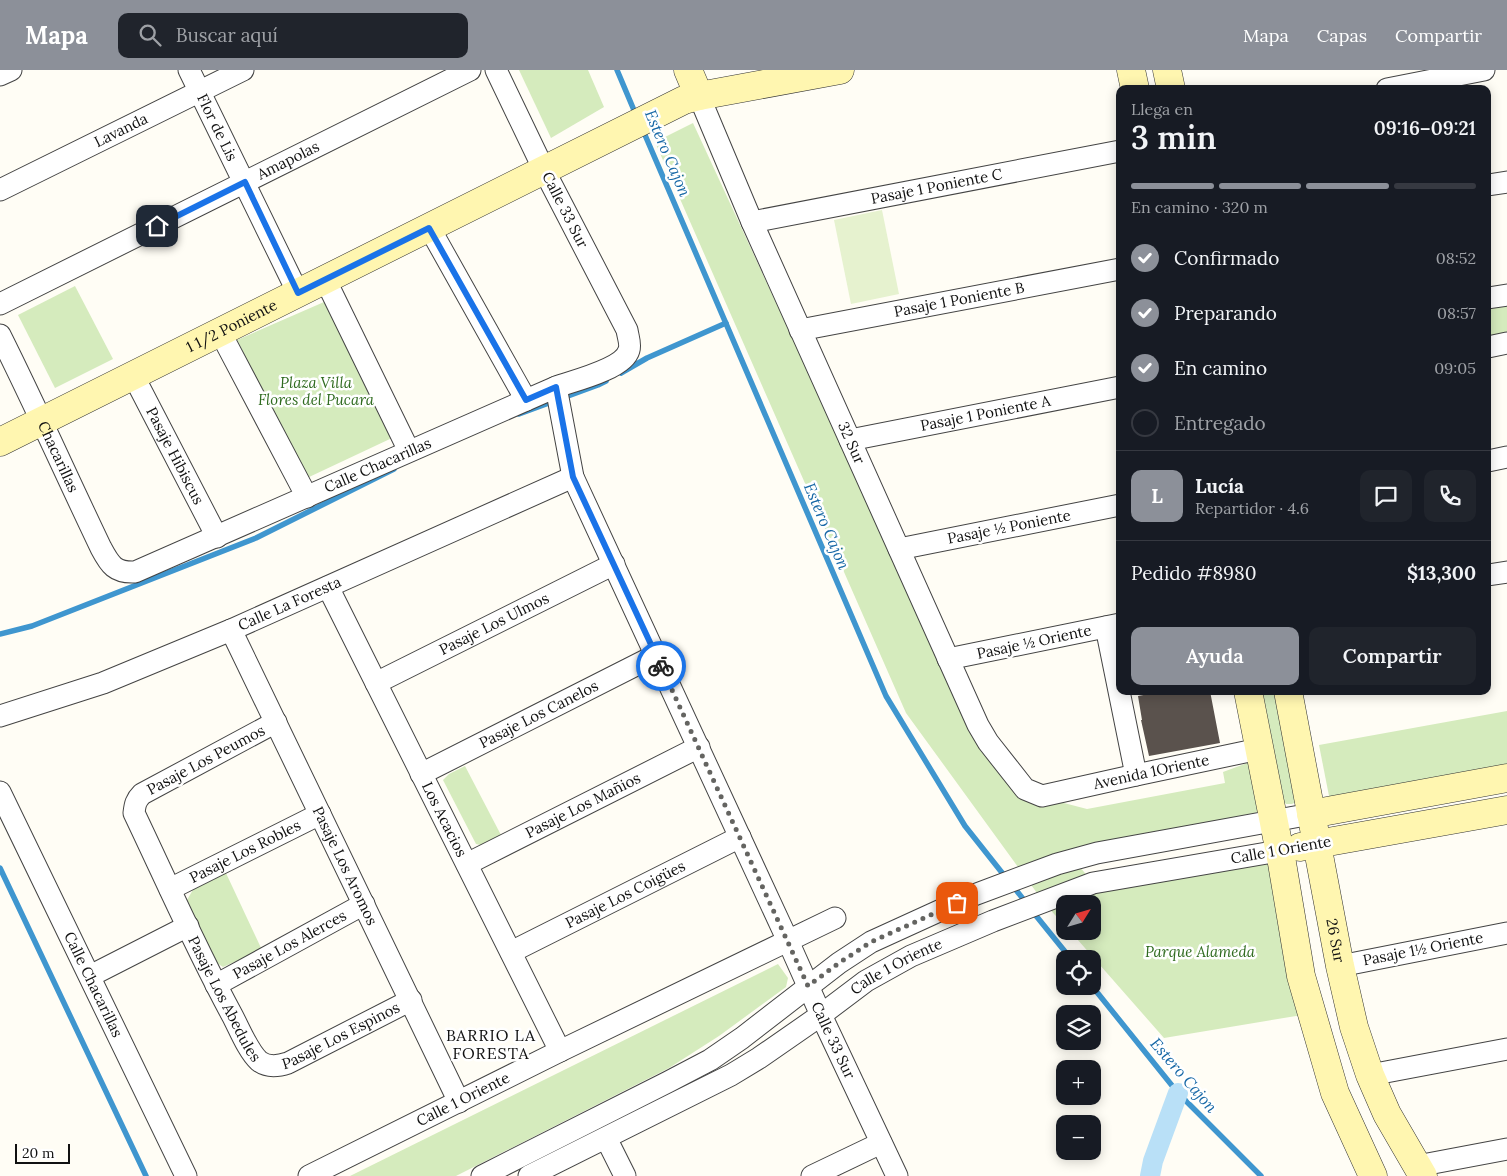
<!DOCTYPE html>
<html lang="es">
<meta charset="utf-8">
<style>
body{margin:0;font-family:Lora,serif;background:#20242c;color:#f1f3f6;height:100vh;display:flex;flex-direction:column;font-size:19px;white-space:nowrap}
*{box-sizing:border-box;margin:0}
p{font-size:16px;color:#9ea1a6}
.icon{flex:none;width:28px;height:28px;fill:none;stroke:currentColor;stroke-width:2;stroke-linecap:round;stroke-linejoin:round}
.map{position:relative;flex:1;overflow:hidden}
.sheet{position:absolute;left:1116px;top:15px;width:375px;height:610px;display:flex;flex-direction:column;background:#171b24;border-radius:10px;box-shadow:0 2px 12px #0003}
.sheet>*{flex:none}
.needle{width:32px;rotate:53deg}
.controls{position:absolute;left:1056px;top:825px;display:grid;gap:10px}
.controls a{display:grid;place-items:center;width:45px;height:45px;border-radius:10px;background:#171b24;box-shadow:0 2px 12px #0003;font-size:25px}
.scale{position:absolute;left:15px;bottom:12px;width:55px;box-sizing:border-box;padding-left:5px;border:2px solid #111;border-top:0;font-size:14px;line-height:18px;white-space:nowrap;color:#111;-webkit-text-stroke:4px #fff;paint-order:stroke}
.pin{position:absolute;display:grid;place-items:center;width:42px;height:42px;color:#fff;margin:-21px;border-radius:10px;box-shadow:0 2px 8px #0006}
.courier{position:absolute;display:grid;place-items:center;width:50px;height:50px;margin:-25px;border:4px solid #1a73e8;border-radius:50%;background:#fff;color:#222;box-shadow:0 1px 6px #0007}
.overview em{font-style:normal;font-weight:600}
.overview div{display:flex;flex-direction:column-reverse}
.overview{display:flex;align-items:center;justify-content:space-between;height:85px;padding:0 15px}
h1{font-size:32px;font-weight:600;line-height:38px}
.bar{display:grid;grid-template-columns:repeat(4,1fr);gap:8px 5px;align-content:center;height:60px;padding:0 15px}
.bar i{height:6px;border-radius:4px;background:#363941}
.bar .selected{background:#8c9099}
.bar p{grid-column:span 4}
.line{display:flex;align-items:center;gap:12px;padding:0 15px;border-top:1px solid #363941}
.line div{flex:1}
.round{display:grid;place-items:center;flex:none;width:52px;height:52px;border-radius:10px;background:#20242c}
ol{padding:0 15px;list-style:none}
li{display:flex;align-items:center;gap:15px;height:55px}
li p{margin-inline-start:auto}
li .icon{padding:5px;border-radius:50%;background:#8c9099;color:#fff;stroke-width:4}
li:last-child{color:#9ea1a6}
li i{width:28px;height:28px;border:2px solid #363941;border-radius:50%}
.button{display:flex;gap:10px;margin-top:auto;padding:10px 15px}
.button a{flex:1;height:58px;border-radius:10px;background:#8c9099;color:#fff;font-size:20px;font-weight:600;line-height:58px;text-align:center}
.button a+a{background:#20242c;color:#f1f3f6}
header{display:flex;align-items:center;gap:30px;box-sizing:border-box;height:70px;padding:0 25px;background:#8c9099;color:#fff}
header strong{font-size:24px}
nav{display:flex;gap:28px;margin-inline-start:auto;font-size:18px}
.search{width:350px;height:45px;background:#20242c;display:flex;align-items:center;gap:12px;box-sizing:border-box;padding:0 18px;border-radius:10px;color:#9ea1a6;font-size:19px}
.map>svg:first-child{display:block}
.green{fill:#d5ebbd}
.pitch{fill:#e6f2cf}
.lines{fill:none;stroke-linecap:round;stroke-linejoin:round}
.stream{stroke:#3f96cf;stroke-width:5.5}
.canal{stroke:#b9e0f7;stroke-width:20}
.building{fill:#5a524d}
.street-casing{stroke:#444;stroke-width:23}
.secondary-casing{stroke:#333;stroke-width:29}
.street{stroke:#fff;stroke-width:21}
.secondary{stroke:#fff6b0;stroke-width:28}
.done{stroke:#646461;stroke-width:5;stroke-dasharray:0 9}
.route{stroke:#1a73e8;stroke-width:6}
.labels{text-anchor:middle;stroke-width:5;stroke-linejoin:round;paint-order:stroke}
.street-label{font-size:15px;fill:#111;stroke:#fff}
.park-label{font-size:15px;font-style:italic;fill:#2f6b1f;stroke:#fff}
.water-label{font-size:16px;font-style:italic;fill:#1768a6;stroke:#fff}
.neighbourhood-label{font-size:16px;letter-spacing:1px;fill:#111;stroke:#fff}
</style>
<header>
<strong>Mapa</strong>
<div class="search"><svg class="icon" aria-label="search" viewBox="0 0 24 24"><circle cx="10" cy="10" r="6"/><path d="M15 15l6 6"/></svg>Buscar aquí</div>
<nav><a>Mapa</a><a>Capas</a><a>Compartir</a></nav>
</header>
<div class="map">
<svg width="1507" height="1106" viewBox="0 0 1507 1106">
<rect width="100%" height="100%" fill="#fffdf5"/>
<g class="green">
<polygon points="519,0 588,0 604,37 551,68"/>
<polygon points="693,53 977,668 1029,732 1060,732 1087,739 1225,713 1223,702 1250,692 1264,741 1067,781 1093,813 1285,788 1314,943 1164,968 1070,861 1092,861 1092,834 1065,834 1065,856 1045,834 906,643 655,72"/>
<polygon points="75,216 113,289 55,318 18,245"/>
<polygon points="1507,230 1507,269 1488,273 1488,234"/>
<polygon points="324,232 392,368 307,408 237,270"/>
<polygon points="1261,621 1280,621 1296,732 1292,734 1286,734 1283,731"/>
<polygon points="1507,641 1507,697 1330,731 1319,675"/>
<polygon points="465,696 502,767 485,776 476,774 443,710 449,704"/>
<polygon points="225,801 262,880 223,897 214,891 187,830 194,818"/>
<polygon points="778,894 788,908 786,917 719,966 669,998 456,1106 350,1106"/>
</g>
<polygon class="pitch" points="882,140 899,224 851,234 834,150"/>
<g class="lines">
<g class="stream">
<polyline points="617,0 636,45"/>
<polyline points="642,58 886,626 965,756 1007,809"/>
<polyline points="621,303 647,288 726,253"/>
<polyline points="519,344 598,315 606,311"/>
<polyline points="0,564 32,556 256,468 394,399"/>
<polyline points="0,798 146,1106"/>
<polyline points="1013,816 1027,834"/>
<polyline points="1033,842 1071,889"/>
<polyline points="1092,916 1178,1023 1261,1106"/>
</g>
<polyline class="canal" points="1150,1106 1153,1091 1178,1023"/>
</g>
<polygon class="building" points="1165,621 1210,621 1220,673 1149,686 1141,650 1142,650 1138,626"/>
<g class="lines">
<g class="street-casing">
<g id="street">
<path id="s1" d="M189,0L298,223"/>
<polyline points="0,5 11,0"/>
<polyline points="1387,19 1484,0"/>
<path id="s2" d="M699,26L752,152L978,655L988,672L1025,719L1042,726L1136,705L1259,679"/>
<polyline points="1488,115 1507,112"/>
<path id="s3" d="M0,120L243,0"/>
<path id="s4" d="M752,152L1120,81"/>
<polyline points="429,157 526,330"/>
<polyline points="325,209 409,381"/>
<polyline points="1488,228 1507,225"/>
<path id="s5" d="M0,234L470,0"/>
<path id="s6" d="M800,260L1120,199"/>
<polyline points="220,262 307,427"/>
<path id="s7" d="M0,265C35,335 67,407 101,478C110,495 115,503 135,502L556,317C573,311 624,299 629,280C631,274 628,267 627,260L544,100L496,0"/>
<polyline points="1488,277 1507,273"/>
<path id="s8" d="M133,305L217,467"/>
<path id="s9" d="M556,317L573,407L788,871L821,945L897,1106"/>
<path id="s10" d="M850,370L1120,317"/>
<polyline points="1488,391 1507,387"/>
<polyline points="899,479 1120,435"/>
<polyline points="1488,505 1507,502"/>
<path id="s11" d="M328,517L560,981"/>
<polyline points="1106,557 1136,705"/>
<path id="s12" d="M231,560L459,1032"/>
<polyline points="948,589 1120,554"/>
<path id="s13" d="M376,613L614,494"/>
<path id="s14" d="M0,646L103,613L231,560L573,407"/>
<path id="s15" d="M276,652L142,724C136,730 135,734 134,743C166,810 196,879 232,945C239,958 248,981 259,991C268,998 279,996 288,993L411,930"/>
<path id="s16" d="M421,704L656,585"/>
<path id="s17" d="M0,722L186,1106"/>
<path id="s18" d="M467,794L699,677"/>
<path id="s19" d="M170,819L320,744"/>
<path id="s20" d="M511,882L740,767"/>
<polyline points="1340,896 1507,863"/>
<polyline points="90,906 188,856"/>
<path id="s21" d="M216,915L364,834"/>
<polyline points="1370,1005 1507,979"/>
<polyline points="606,1068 625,1106"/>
<polyline points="1417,1096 1507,1079"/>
<path id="s22" d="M309,1106L560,981L835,848"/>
<polyline points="482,1106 668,1012 710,990 742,968 839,893 871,872 974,825 1057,794 1097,783 1311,744"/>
<path id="s23" d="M529,1106L731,1005L759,988L821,945L866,911L911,886L993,851L1093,813L1279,781"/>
<polyline points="812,1106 881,1073"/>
</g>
</g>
<g class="secondary-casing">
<g id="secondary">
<polyline points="688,0 699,26"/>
<polyline points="1131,0 1135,19"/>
<polyline points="1167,0 1171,19"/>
<path id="s24" d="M0,372L684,30L699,26L840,0"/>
<polyline points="1248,621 1282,793 1301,906 1335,1023 1373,1106"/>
<path id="s25" d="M1288,621L1340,896L1354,957L1370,1005L1387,1044L1423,1106"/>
<polyline points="1311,744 1507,708"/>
<polyline points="1300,777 1507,740"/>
</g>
</g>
<use href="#street" class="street"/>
<use href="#secondary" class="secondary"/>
</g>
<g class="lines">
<polyline class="done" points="661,596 808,916 839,893 871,872 957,833"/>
<polyline class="route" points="157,156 245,112 298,223 429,158 526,330 556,317 573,407 661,596"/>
</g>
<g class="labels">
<g class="street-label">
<text dy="5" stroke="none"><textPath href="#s1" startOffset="64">Flor de Lis</textPath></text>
<text dy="5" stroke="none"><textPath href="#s3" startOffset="135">Lavanda</textPath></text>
<text dy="5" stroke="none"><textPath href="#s5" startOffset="322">Amapolas</textPath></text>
<text dy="5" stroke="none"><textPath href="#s4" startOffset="188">Pasaje 1 Poniente C</textPath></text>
<text transform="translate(565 140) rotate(63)" y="5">Calle 33 Sur</text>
<text dy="5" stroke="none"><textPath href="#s6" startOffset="162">Pasaje 1 Poniente B</textPath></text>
<text dy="5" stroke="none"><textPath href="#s24" startOffset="259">1 1/2 Poniente</textPath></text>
<text dy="5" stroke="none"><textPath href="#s10" startOffset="138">Pasaje 1 Poniente A</textPath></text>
<text dy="5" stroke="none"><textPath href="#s2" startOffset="379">32 Sur</textPath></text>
<text dy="5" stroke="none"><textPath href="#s8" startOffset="91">Pasaje Hibiscus</textPath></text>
<text dy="5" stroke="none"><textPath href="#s7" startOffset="135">Chacarillas</textPath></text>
<text dy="5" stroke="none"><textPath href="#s7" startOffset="546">Calle Chacarillas</textPath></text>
<text transform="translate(1009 457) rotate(-11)" y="5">Pasaje ½ Poniente</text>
<text dy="5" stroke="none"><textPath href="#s14" startOffset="311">Calle La Foresta</textPath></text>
<text dy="5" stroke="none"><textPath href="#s13" startOffset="132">Pasaje Los Ulmos</textPath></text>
<text transform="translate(1034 572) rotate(-12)" y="5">Pasaje ½ Oriente</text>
<text dy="5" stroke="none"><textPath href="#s16" startOffset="132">Pasaje Los Canelos</textPath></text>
<text transform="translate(206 690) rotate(-28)" y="5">Pasaje Los Peumos</text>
<text dy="5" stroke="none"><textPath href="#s2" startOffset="898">Avenida 1Oriente</textPath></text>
<text dy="5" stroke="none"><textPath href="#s18" startOffset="130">Pasaje Los Mañios</textPath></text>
<text dy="5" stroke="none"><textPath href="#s11" startOffset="260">Los Acacios</textPath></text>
<text transform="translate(1281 780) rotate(-10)" y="5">Calle 1 Oriente</text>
<text dy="5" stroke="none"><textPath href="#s19" startOffset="84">Pasaje Los Robles</textPath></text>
<text dy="5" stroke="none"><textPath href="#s12" startOffset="262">Pasaje Los Aromos</textPath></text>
<text dy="5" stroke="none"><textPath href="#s20" startOffset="128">Pasaje Los Coigües</textPath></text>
<text dy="5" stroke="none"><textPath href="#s25" startOffset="254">26 Sur</textPath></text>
<text dy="5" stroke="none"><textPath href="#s21" startOffset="84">Pasaje Los Alerces</textPath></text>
<text transform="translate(1423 879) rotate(-11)" y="5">Pasaje 1½ Oriente</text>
<text dy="5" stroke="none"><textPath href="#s23" startOffset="424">Calle 1 Oriente</textPath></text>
<text dy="5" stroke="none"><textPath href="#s17" startOffset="214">Calle Chacarillas</textPath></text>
<text dy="5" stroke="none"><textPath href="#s15" startOffset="380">Pasaje Los Abedules</textPath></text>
<text dy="5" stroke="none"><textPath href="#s15" startOffset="541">Pasaje Los Espinos</textPath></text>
<text dy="5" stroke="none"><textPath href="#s9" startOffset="712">Calle 33 Sur</textPath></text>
<text dy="5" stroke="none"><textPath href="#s22" startOffset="172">Calle 1 Oriente</textPath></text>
</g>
<g class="park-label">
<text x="316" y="318">Plaza Villa<tspan x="316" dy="17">Flores del Pucara</tspan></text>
<text x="1200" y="887">Parque Alameda</text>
</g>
<g class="water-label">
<text transform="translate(668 83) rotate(67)" y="6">Estero Cajon</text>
<text transform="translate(827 456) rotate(67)" y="6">Estero Cajon</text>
<text transform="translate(1184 1005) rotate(49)" y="6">Estero Cajon</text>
</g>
<g class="neighbourhood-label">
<text x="491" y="971">BARRIO LA<tspan x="491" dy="18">FORESTA</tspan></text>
</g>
</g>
</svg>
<div class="controls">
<a><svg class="needle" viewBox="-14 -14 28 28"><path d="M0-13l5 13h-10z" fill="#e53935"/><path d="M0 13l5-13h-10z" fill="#9ea1a6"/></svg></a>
<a><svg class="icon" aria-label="locate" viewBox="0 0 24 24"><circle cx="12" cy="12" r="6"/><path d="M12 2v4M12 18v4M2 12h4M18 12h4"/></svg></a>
<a><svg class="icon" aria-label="layers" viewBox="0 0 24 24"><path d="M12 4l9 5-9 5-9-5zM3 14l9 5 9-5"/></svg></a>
<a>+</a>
<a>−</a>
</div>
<div class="scale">20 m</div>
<div class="pin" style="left:957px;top:833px;background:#ea580c"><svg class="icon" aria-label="bag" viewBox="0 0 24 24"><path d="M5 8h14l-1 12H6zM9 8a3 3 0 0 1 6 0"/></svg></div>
<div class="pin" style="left:157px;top:156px;background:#1f2937"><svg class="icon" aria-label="home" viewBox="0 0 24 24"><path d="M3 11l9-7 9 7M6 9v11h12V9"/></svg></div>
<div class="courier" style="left:661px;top:596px"><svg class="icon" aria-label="bike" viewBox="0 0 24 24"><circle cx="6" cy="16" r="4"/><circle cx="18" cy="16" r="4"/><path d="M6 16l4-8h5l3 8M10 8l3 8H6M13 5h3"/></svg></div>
<section class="sheet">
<div class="overview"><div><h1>3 min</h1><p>Llega en</p></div><em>09:16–09:21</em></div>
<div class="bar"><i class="selected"></i><i class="selected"></i><i class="selected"></i><i></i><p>En camino · 320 m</p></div>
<ol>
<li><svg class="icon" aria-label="check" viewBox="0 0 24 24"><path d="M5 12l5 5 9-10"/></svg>Confirmado<p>08:52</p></li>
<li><svg class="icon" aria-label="check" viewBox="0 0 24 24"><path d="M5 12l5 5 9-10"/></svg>Preparando<p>08:57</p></li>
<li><svg class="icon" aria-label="check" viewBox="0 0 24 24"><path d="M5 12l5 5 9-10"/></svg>En camino<p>09:05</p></li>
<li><i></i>Entregado</li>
</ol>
<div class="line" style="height:90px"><b class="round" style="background:#8c9099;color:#fff">L</b><div><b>Lucía</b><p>Repartidor · 4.6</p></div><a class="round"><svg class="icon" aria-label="chat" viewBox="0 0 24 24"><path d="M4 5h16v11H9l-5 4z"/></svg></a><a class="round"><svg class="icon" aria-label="phone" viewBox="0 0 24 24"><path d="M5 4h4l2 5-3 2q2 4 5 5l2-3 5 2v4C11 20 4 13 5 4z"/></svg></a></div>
<div class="line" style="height:65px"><div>Pedido #8980</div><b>$13,300</b></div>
<div class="button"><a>Ayuda</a><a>Compartir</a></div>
</section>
</div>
